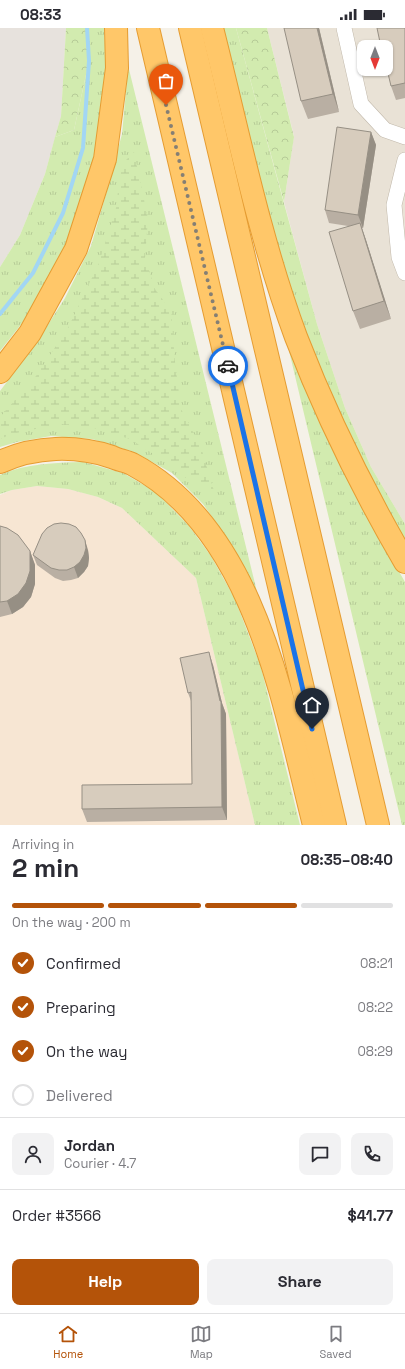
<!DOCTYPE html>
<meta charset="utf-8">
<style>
body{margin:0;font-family:"Space Grotesk",sans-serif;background:#f2f2f3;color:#2b2b33;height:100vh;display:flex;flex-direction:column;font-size:15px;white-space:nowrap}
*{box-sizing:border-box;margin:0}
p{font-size:13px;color:#7c7c81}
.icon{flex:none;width:22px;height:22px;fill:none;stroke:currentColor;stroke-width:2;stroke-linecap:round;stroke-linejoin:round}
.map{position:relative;height:797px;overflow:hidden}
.details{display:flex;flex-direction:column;background:#fff;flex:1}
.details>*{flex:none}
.needle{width:26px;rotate:180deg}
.fabs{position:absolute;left:357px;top:12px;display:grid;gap:8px}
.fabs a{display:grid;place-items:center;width:36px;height:36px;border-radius:8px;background:#fff;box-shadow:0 1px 3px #0004;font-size:20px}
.pin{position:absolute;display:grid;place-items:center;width:34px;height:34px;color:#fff;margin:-41px -17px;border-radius:50% 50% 50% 0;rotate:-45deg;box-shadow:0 0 4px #0007}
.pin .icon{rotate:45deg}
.courier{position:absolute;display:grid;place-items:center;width:40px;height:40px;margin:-20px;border:3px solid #1a73e8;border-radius:50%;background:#fff;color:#222;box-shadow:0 1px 5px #0007}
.headline em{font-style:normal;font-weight:800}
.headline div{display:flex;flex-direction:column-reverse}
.headline{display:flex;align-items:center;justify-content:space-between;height:68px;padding:0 12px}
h1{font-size:26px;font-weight:800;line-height:30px}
.bar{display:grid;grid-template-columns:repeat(4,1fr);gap:6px 4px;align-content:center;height:48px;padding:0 12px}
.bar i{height:5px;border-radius:3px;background:#e1e1e2}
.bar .on{background:#b45309}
.bar p{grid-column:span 4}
.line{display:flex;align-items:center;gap:10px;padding:0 12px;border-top:1px solid #e1e1e2}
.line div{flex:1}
.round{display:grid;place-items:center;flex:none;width:42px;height:42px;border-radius:8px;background:#f2f2f3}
ol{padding:0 12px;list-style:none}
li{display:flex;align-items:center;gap:12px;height:44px}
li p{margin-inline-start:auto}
li .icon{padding:4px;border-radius:50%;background:#b45309;color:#fff;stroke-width:4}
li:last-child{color:#7c7c81}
li i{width:22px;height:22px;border:2px solid #e1e1e2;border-radius:50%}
.button{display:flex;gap:8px;margin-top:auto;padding:8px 12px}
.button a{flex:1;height:46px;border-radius:8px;background:#b45309;color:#fff;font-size:16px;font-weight:800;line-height:46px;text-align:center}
.button a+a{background:#f2f2f3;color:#2b2b33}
.status{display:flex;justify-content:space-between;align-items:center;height:28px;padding:0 20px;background:#fff;direction:ltr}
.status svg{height:11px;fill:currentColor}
.dock{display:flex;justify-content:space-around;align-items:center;height:56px;border-top:1px solid #e1e1e2;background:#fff;font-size:11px;color:#7c7c81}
.dock a{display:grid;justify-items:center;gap:2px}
.dock .on{color:#b45309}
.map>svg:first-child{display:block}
.residential{fill:#e9e2d6;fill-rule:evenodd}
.commercial{fill:#f7e6d3}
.industrial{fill:#e7e2dd}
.grass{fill:url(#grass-tufts)}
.forest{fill:url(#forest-crowns)}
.wetland{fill:url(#wetland-marsh)}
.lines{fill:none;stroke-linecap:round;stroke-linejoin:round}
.stream{stroke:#a2d6f4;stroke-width:4}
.minor-casing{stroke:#c1b8aa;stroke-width:16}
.highway-casing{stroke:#e59c32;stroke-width:24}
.minor{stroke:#fff;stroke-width:15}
.highway{stroke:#ffc769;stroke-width:22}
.wall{fill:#b9afa3}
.shaded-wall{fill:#968f84}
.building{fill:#d7ccbd;stroke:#968f84}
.done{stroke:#857f74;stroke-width:4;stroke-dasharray:0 7.2}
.route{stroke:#1a73e8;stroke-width:5}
</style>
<div class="status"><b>08:33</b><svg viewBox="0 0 49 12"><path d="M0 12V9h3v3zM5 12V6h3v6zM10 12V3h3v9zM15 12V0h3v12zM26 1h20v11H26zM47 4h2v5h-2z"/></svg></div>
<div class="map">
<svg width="405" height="797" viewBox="0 0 405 797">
<defs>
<pattern id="grass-tufts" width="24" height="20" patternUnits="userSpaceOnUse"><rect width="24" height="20" fill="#d2ebaf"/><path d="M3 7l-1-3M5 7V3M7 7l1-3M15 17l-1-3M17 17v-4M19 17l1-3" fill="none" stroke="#b6cb97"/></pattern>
<pattern id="forest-crowns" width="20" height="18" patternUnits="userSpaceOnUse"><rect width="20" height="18" fill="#d2ebaf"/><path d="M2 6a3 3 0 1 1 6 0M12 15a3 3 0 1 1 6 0" fill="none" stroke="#b6cb97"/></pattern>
<pattern id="wetland-marsh" width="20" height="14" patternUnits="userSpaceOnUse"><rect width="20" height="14" fill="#d2ebaf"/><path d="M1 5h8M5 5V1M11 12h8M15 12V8" fill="none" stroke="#b6cb97"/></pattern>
</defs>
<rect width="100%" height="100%" fill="#f5f1e8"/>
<path class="residential" d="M267,0H405V496L371,439L345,380L317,296L284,174L294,108ZM364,19H386V41H364Z"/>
<polygon class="commercial" points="37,458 68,461 98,469 122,480 196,550 255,797 0,797 0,467 12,462"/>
<polygon class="industrial" points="0,0 66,0 61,88 45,146 20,207 0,239"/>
<g class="grass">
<polygon points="87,0 104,0 106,31 102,95 85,164 62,226 23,294 0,323 0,239 20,207 45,146 55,109 74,102 89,33"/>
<polygon points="223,0 236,0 317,296 345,380 371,439 405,496 405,513 361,435 312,325 290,263 273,203 257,144"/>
<polygon points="126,29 259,572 231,516 203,476 172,445 134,424 92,411 51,408 17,414 0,419 0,363 35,317 65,270 91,218 108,159 122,106 127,52"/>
<polygon points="280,285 378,507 405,554 405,797 402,797"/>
<path d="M83,434L123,445L156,464L189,498L211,528L235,571L261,639L300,797H255L196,550L122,480L98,469L68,461L37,458L12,462L0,466V447C27,435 54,435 83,434Z"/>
</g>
<g class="forest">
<polygon points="66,0 87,0 89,33 74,102 55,109 61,88"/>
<polygon points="236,0 267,0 294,109 284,174"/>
</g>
<polygon class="wetland" points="134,124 148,191 145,230 155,261 171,283 175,334 181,381 201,419 214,463 190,453 158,429 130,411 94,400 59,396 12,406 0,411 0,389 36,348 68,300 99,235 116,180 121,137"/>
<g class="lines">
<polyline class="stream" points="0,286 33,245 63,185 83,120 89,33 87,0"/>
<g class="minor-casing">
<g id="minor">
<polyline points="344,0 361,76 385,102 405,109"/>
<polyline points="405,132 394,177 399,229 405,245"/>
</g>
</g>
<g class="highway-casing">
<g id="highway">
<polyline points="148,0 335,797"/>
<polyline points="190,0 378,797"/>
<path d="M212,0C238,103 259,209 296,309C326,387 363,462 405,534"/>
<polyline points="0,344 30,305 76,221 105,131 117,40 116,0"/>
<path d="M0,434C35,418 76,417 112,429C118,432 126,433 132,436C255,501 283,674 314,797"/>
</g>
</g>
<use href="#minor" class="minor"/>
<use href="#highway" class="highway"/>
</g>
<g class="wall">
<polygon points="319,0 339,84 308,91 301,73"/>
<polygon points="405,0 405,70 396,72 391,58"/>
<polygon points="371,104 376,117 363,200 362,200 366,212 391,291 360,301 353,283 348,198 329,195 325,182"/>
<polygon points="0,498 30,523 35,537 35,556 31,569 23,579 12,586 0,589"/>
<polygon points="88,522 89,530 88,538 84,544 78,550 71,552 63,553 55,550 37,537 33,527"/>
<polygon points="213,637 222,675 226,686 227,792 87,794 82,781 192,756 191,673 188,665"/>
</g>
<g class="shaded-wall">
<polygon points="317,0 319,0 339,84 333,66"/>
<polygon points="371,104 376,117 363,200 358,187"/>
<polygon points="360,195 366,212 391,291 384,273"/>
<polygon points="85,512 88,522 89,530 88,538 84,544 78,550 74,539"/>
<polygon points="30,523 35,537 35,556 31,569 23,579 12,586 7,573"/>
<polygon points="209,624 213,637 222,675 226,686 227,792 222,779 220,673"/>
</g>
<g class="building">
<polygon points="284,0 317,0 333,66 301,73"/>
<polygon points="377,0 405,0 405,55 391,58 386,37 386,19 381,19"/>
<polygon points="337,99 371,104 358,187 325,182"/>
<polygon points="360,195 384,273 353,283 329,204"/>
<polygon points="61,495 69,496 76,499 81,505 85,512 86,520 84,527 80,534 74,539 67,542 59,542 51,540 33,527 42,506 47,500 54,496"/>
<polygon points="0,498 7,500 18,507 30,523 30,543 26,555 18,566 7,573 0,574"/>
<polygon points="209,624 220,673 221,673 222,779 82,781 82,757 192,756 191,664 188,665 180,630"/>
</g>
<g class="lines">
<polyline class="done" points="166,77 228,338"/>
<polyline class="route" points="228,338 312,701"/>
</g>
</svg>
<div class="fabs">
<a><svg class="needle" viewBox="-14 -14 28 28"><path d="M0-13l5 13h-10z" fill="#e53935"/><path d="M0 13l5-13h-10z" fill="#7c7c81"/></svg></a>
</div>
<div class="pin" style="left:166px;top:77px;background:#ea580c"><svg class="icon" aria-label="bag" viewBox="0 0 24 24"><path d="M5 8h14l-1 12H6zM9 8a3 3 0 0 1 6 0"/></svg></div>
<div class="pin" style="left:312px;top:701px;background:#1f2937"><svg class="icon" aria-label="home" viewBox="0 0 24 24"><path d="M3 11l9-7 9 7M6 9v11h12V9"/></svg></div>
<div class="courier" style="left:228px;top:338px"><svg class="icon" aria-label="car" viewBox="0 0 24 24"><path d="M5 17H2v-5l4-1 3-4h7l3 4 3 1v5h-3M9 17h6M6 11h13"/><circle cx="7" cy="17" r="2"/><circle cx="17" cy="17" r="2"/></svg></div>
</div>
<section class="details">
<div class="headline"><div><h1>2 min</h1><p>Arriving in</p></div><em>08:35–08:40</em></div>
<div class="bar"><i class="on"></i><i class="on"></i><i class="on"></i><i></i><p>On the way · 200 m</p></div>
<ol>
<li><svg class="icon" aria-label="check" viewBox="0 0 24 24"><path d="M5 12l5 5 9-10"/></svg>Confirmed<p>08:21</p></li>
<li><svg class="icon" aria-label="check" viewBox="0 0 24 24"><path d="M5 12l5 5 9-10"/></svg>Preparing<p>08:22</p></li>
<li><svg class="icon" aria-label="check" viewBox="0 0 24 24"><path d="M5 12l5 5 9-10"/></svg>On the way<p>08:29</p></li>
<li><i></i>Delivered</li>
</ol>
<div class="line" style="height:72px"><a class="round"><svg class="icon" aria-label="person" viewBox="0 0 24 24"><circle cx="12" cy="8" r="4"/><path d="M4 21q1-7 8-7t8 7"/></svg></a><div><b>Jordan</b><p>Courier · 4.7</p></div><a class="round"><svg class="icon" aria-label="chat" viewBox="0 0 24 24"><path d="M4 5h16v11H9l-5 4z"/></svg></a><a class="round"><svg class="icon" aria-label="phone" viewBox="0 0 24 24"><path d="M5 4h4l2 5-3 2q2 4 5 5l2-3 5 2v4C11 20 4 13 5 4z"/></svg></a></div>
<div class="line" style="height:52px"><div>Order #3566</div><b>$41.77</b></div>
<div class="button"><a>Help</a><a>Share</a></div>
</section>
<nav class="dock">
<a class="on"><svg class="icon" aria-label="home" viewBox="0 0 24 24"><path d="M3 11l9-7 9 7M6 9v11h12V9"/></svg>Home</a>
<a><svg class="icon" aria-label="map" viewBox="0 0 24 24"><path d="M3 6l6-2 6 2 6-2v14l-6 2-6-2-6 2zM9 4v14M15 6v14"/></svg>Map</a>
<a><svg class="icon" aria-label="saved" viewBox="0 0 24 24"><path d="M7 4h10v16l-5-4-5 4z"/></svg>Saved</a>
</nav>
